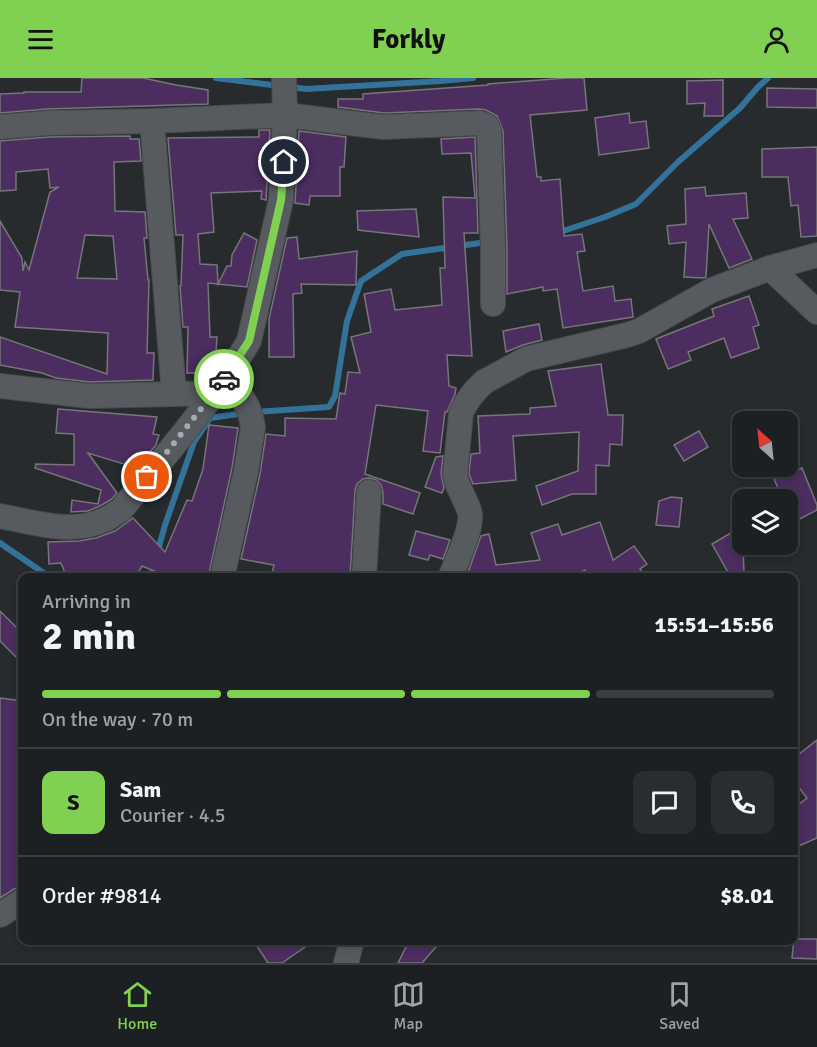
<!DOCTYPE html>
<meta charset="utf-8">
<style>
body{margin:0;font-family:Signika,sans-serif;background:#2a2d2f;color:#f1f3f6;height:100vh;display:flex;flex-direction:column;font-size:22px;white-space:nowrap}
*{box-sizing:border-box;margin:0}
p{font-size:20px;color:#a0a3a5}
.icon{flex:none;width:33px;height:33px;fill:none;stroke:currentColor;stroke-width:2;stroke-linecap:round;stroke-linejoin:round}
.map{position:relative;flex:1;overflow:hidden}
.side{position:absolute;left:18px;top:495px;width:780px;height:372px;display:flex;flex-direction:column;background:#1d2022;border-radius:12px;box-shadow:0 3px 9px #0003,0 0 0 2px #3b3e40}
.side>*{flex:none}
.needle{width:39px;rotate:333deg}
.tools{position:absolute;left:732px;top:333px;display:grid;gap:12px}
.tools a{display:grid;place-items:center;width:66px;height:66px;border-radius:12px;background:#1d2022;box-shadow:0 3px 9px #0003,0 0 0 2px #3b3e40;font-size:30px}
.pin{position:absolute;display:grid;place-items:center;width:51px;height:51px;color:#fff;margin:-26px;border:3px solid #fff;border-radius:50%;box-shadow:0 2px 6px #0007}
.courier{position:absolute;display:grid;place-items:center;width:60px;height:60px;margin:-30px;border:4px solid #80d051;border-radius:50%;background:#fff;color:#222;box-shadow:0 2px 8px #0007}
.head em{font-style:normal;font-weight:800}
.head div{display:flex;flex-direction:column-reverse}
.head{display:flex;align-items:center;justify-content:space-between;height:102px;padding:0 24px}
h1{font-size:39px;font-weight:800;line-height:45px}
.bar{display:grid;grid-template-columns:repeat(4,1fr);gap:9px 6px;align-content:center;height:72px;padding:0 24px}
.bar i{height:8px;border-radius:4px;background:#3b3e40}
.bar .current{background:#80d051}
.bar p{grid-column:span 4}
.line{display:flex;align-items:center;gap:15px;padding:0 24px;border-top:2px solid #3b3e40}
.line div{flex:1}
.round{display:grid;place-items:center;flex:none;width:63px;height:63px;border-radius:12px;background:#2a2d2f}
header{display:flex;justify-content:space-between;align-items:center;height:78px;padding:0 24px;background:#80d051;color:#111;font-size:27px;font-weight:800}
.tab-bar{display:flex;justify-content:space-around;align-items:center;height:84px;border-top:2px solid #3b3e40;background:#1d2022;font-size:16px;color:#a0a3a5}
.tab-bar a{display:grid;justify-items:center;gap:3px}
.tab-bar .current{color:#80d051}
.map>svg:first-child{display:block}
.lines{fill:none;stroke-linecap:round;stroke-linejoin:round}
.stream{stroke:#33739a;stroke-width:6}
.building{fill:#4b2d5f;stroke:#777579;stroke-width:1.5;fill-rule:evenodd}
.minor-casing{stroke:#45494b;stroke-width:26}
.minor{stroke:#575b5f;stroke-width:24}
.done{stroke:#a7aaad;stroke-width:6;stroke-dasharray:0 10.8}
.route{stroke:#80d051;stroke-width:8}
</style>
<header><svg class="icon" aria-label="menu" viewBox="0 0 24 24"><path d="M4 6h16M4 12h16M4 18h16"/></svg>Forkly<svg class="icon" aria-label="person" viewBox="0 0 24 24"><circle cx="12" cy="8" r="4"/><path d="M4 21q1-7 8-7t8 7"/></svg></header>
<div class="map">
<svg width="817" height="885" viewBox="0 0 817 885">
<rect width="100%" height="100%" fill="#272b2e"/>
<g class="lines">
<g class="stream">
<polyline points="216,0 280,8"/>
<polyline points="291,9 306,11 441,3 473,0"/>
<polyline points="557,155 605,139 636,126 678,84 740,30 758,9 768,0"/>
<polyline points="255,334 329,329 335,318 347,243 361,203 402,176 487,164"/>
<polyline points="0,465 51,500"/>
<polyline points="157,476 165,447 194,364 210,340 245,335"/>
<polyline points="151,500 154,486"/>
</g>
</g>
<g class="building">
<polygon points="82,0 143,0 176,7 208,12 208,26 47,31 0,35 0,16 24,15 24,14 81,14"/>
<polygon points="567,0 584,0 587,32 530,37 537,99 541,99 541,103 560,101 564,158 582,156 585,173 577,174 583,213 613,208 615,223 631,221 633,239 563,250 557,211 543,213 543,209 507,216 507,171 503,53 497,38 486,32 479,31 384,35 338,29 338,21 363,21 363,16 488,7 488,6"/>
<polygon points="723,2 723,38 704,38 705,25 687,26 687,3"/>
<polygon points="767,10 817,11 817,30 767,29"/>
<polygon points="629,35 630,45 646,43 649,70 599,77 595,40"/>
<polygon points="259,52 270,52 266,122 261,121 262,113 211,115 214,154 198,156 200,186 217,187 218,206 227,188 231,188 232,177 244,155 257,162 247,209 208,205 210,259 217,259 215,289 211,295 187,295 188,249 183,249 180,208 181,208 183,157 176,157 168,60 259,59"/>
<polygon points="299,53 346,59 344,89 340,89 340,118 310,118 309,127 295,125"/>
<path d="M130,58V61H139L141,83L114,84L115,133L145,134L147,160H144L148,202H149L147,275H154L153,302L90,304L56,300L42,295L0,287V259L107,296L108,255L15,249L20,214L0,212V143L22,180L23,193L25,184L29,192L50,114L59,109L50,110L48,91L16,94V112L0,113V63L48,59ZM85,157L113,158L117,201L77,200Z"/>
<polygon points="475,59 478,155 464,155 472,278 447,277 449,308 456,310 455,316 447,334 445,334 440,375 423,373 428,333 376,327 365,396 420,415 413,436 383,426 383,414 381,407 376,402 369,400 363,401 357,406 355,413 350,500 271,500 274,487 241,481 260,396 266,356 285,358 285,340 336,341 340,315 345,316 348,294 360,295 351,259 371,254 364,216 391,211 395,232 442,227 440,190 445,190 443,119 475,120 471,75 442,76 441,61"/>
<polygon points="817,69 817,158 801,159 798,127 791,128 788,99 762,99 762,71"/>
<polygon points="705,109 706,118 746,115 748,140 733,141 752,181 729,190 709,146 706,199 704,200 684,199 686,164 669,166 667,148 686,146 685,111"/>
<polygon points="416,131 419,159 358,152 357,133"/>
<polygon points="297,159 299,181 357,173 356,207 301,206 302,215 293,216 294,279 269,279 269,241 287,160"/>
<polygon points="749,218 759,247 753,249 759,270 731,280 724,260 688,274 691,282 668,291 656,261 714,238 712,231"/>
<polygon points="539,246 542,262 523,267 506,274 503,253"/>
<polygon points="601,286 608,337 623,337 622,367 610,366 609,388 596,387 596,416 572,416 542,427 536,408 578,393 579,354 513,358 516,402 473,406 469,396 471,376 480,375 478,338 530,336 530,330 556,328 548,293"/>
<polygon points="58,331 157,339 153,356 159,357 156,367 137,390 88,375 117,415 112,421 100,428 88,433 71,434 72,422 98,426 101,412 35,390 36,386 74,387 74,356 56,355"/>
<polygon points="209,347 238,350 232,390 208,500 171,500 142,488 135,500 67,500 61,485 49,486 48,464 79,463 96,460 115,453 133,440 165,474 187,422 192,423 203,391"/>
<polygon points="699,353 708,369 684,383 674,367"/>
<polygon points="443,378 441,396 444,410 442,415 425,409 436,379"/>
<polygon points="802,390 817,427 817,432 794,444 788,431 788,422 783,422 774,401"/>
<polygon points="671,419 682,420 679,449 656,447 659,423"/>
<polygon points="600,444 613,482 634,468 647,486 640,491 646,500 588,500 585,492 568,500 466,500 481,458 489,456 496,487 540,482 531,455 558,446 562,457"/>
<polygon points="416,453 450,462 443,481 430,477 428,482 409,477"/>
<polygon points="734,453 743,468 744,495 729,496 712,466"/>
<polygon points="0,533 22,555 22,585 0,563"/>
<polygon points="0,620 22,623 22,809 14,811 0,820"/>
<polygon points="817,662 817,760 794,770 794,730 807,720 794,703 794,680"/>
<polygon points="794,861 817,861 817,881 792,880"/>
<polygon points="253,862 315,862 282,885 268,885"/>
<polygon points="412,862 442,862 422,885 398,885 406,869"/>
</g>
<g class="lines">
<g class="minor-casing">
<g id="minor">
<polyline points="152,43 174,316 237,315 240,316 248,330 251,339 253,349 246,393 222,500"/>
<polyline points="0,49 47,45 152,43 285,37 383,49 480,45 487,48 489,53 493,171 493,226"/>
<polyline points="770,190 817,234"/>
<polyline points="0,308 89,318 174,316"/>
<path d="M0,438C34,444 71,457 104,442C110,440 115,435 121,432C165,377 213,324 249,263L281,122L285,37L284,0"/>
<polyline points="364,500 369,414"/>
<path d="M450,500C456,484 475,447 469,432C465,420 457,409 455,397L461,335C466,323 474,313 484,304L526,281L627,257L639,253L712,212L770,190L817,177"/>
<polyline points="0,837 22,823"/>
<polyline points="346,885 352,862"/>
</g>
</g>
<use href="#minor" class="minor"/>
</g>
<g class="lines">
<polyline class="done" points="147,399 213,316 224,301"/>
<polyline class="route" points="224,301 249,263 281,122 284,84"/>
</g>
</svg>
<div class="tools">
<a><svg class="needle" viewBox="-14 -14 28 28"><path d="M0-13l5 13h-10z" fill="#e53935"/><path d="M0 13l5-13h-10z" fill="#a0a3a5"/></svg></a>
<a><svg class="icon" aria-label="layers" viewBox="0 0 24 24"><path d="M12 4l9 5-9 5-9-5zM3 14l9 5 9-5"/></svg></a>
</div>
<div class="pin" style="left:147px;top:399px;background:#ea580c"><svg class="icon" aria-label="bag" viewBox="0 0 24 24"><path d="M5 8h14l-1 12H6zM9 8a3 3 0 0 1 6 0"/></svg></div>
<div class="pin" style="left:284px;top:84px;background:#1f2937"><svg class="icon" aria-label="home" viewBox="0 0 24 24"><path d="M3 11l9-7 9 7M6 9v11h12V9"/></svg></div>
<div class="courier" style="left:224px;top:301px"><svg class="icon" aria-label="car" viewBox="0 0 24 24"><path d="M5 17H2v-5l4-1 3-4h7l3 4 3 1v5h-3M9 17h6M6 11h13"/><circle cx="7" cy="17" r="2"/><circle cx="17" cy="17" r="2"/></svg></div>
<section class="side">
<div class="head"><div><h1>2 min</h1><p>Arriving in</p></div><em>15:51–15:56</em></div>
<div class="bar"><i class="current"></i><i class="current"></i><i class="current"></i><i></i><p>On the way · 70 m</p></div>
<div class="line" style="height:108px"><b class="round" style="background:#80d051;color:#111">S</b><div><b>Sam</b><p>Courier · 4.5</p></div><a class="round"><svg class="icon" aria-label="chat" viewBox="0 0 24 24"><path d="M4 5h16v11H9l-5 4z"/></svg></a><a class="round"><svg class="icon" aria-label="phone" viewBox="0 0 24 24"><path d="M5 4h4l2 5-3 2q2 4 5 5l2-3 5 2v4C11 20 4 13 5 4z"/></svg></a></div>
<div class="line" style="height:78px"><div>Order #9814</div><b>$8.01</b></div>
</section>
</div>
<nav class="tab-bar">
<a class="current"><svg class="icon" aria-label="home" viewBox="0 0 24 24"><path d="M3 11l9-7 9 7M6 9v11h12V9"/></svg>Home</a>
<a><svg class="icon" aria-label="map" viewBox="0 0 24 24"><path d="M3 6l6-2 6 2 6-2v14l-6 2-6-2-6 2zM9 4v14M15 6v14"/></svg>Map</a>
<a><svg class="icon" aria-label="saved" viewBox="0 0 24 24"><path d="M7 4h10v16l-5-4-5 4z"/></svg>Saved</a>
</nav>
